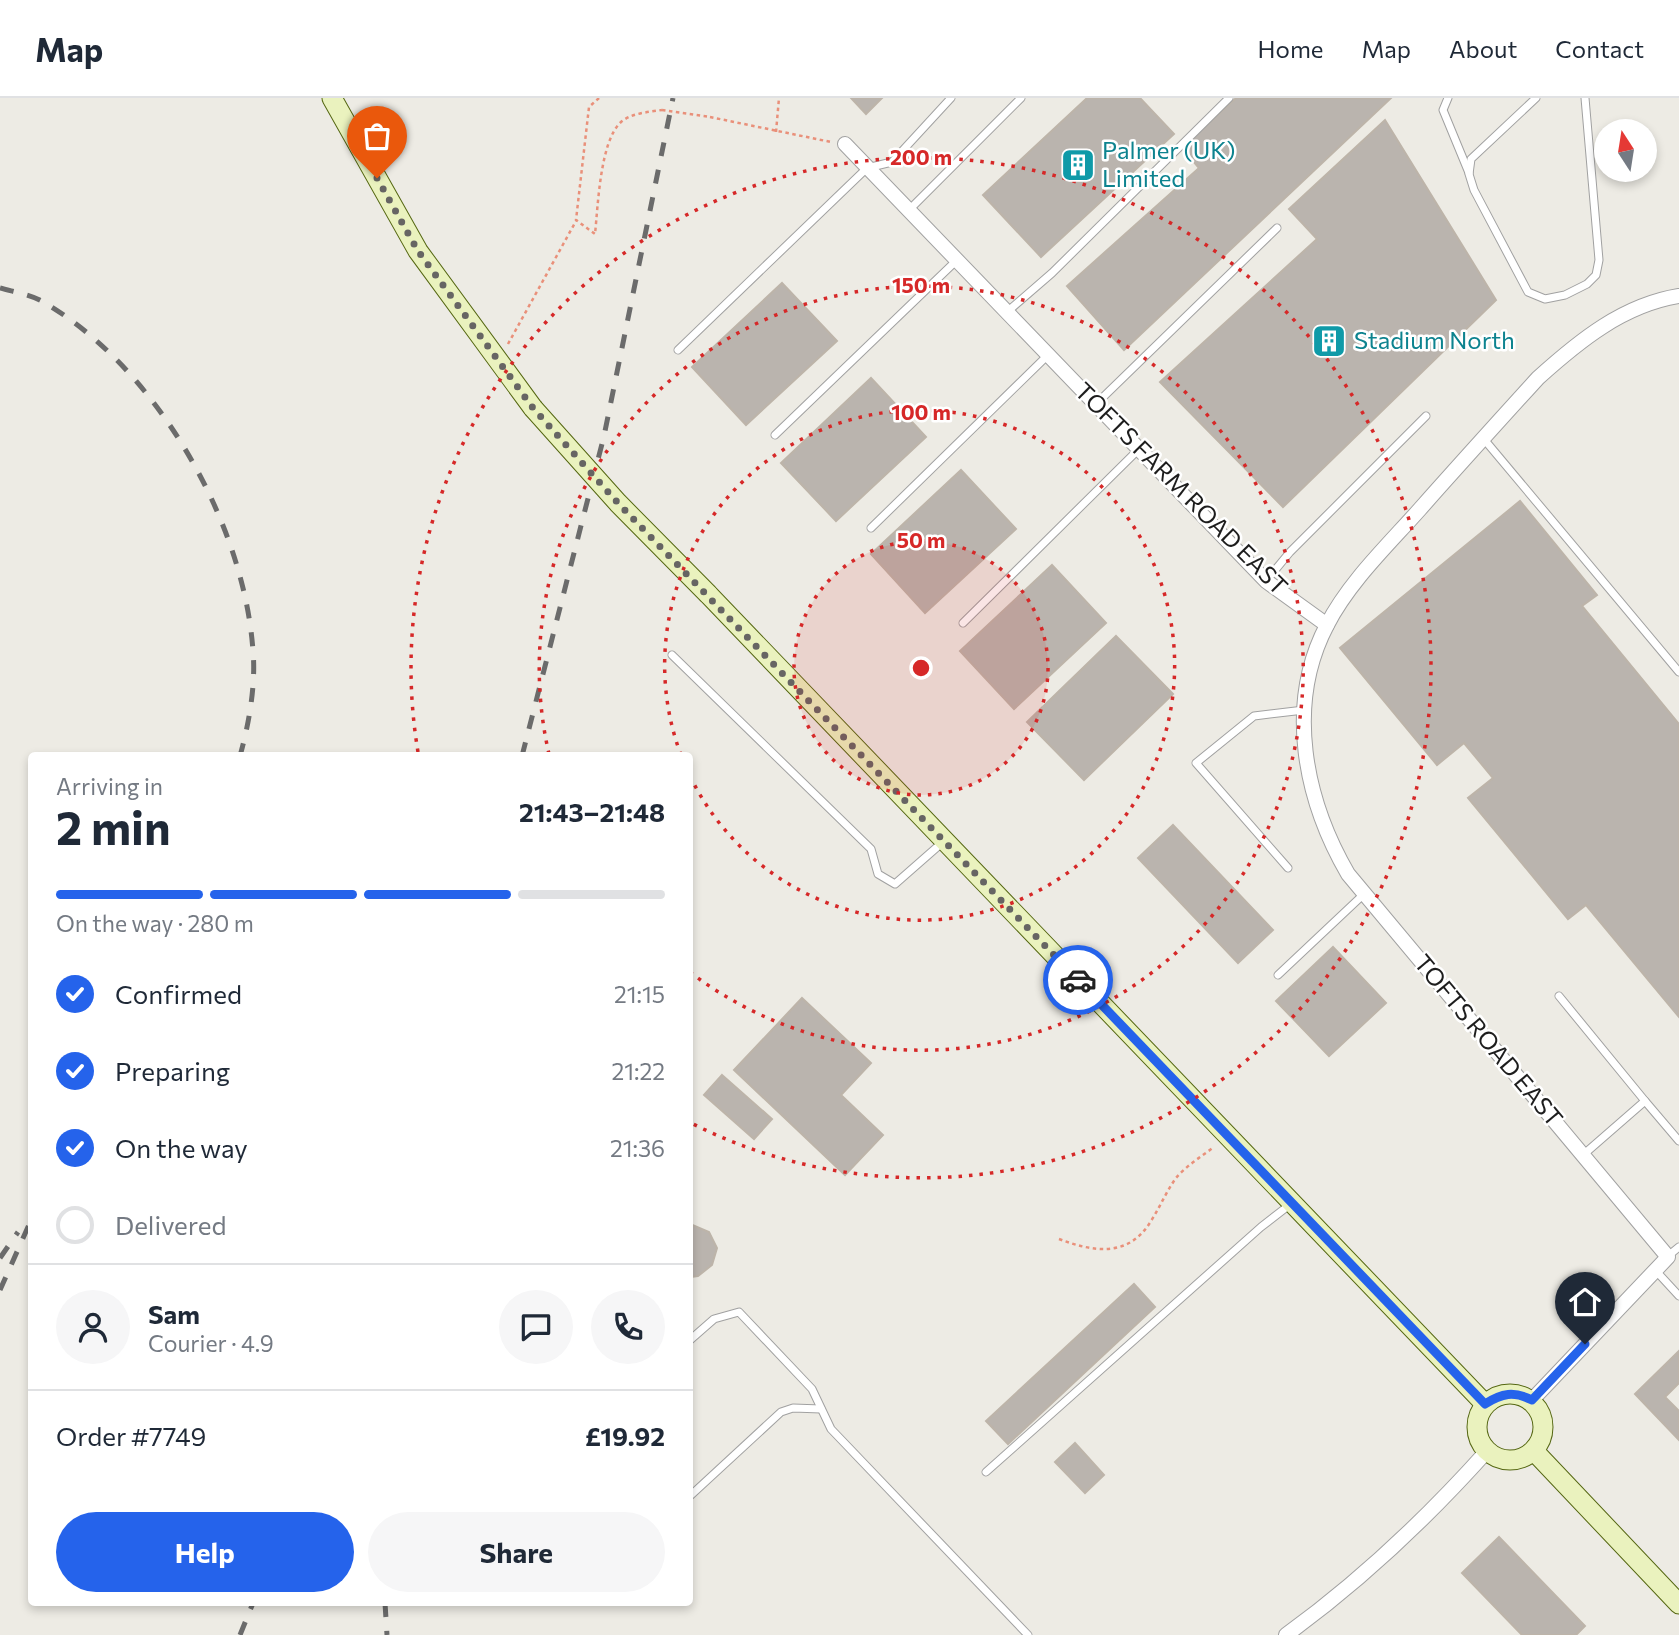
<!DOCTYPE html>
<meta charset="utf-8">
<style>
body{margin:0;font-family:Commissioner,sans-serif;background:#f6f6f7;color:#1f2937;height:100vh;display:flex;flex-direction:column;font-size:26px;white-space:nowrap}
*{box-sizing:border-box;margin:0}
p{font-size:23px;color:#747a83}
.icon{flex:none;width:38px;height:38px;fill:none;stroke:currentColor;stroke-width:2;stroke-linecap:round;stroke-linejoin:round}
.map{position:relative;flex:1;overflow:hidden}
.side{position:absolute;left:28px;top:654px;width:665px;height:854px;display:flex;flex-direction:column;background:#fff;border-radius:7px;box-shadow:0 4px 10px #0003}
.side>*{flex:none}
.needle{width:46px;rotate:348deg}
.controls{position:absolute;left:1594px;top:21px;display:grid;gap:14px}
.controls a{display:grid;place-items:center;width:63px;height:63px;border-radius:50%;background:#fff;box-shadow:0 4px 10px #0003;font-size:35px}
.pin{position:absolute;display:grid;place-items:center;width:60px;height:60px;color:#fff;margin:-72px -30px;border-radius:50% 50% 50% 0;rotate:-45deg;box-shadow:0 0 7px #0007}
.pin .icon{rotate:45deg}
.courier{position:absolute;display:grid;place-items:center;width:70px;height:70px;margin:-35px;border:5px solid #2563eb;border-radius:50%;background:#fff;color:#222;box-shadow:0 2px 9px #0007}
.head em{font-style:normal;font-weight:700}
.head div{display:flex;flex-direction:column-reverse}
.head{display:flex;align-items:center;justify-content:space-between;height:119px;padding:0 28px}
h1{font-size:46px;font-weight:700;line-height:52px}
.bar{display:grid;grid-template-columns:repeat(4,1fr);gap:10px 7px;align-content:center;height:84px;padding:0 28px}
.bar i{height:9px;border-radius:5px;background:#e0e1e3}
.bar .active{background:#2563eb}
.bar p{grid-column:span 4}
.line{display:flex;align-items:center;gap:18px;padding:0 28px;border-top:2px solid #e0e1e3}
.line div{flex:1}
.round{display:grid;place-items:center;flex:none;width:74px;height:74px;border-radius:37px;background:#f6f6f7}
ol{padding:0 28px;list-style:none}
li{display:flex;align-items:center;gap:21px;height:77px}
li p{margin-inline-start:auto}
li .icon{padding:7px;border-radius:50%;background:#2563eb;color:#fff;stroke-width:4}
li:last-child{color:#747a83}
li i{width:38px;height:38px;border:4px solid #e0e1e3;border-radius:50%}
.cta{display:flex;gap:14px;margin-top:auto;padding:14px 28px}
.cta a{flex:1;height:80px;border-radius:42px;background:#2563eb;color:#fff;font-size:28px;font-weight:700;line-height:80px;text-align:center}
.cta a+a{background:#f6f6f7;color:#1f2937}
header{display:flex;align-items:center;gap:42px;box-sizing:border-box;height:98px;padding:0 35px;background:#fff;border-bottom:2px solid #e0e1e3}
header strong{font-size:33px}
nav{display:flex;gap:38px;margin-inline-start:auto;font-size:24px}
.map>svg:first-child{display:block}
.building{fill:#bab4ae;stroke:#bdb4a9;stroke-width:2}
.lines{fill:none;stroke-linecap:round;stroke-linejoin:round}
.service-casing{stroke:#a1a1a1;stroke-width:9}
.minor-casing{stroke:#a1a1a1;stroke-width:16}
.secondary-casing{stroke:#556712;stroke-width:21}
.path{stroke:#e9907a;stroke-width:2.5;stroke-dasharray:3.5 3.5;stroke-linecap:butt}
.service{stroke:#fff;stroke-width:7}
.minor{stroke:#fff;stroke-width:14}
.secondary{stroke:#eaf2be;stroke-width:19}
.rail{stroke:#6b6b6b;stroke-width:5;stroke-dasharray:14 14;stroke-linecap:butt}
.secondary-bridge-casing{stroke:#556712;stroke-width:21;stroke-linecap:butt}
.path-bridge{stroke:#e9907a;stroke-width:2.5;stroke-dasharray:3.5 3.5;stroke-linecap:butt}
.secondary-bridge{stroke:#eaf2be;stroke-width:19}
.done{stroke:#666563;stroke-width:7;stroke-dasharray:0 12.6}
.route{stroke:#2563eb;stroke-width:9}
.ring{fill:none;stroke:#d62828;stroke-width:3.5;stroke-dasharray:3.5 7}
.labels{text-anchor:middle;stroke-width:5;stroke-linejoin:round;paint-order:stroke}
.culture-label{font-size:24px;fill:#0d838f;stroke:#fff;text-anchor:start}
.street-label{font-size:24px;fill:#1d1d1d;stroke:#fff}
.centre{fill:#d62828;stroke:#fff;stroke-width:3.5}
.ring-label{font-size:21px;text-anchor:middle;font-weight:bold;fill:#d62828;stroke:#fff;stroke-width:5;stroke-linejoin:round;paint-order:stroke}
</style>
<header>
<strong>Map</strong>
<nav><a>Home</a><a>Map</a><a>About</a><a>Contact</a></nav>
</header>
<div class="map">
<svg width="1679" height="1537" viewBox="0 0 1679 1537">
<rect width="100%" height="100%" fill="#edebe4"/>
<g class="building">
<polygon points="851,0 882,0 866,16"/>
<polygon points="1087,0 1140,0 1174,36 1041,159 983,97"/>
<polygon points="1236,0 1391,0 1124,252 1067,188 1199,70 1182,50"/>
<polygon points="1385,22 1496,202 1283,409 1160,284 1317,141 1289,111"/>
<polygon points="782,185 837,243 746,327 692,269"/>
<polygon points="871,280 926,339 836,423 781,365"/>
<polygon points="961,372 1016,431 925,515 871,456"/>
<polygon points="1520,403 1597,497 1582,508 1679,626 1679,919 1586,807 1568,821 1468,700 1493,680 1464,645 1437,667 1340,550"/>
<polygon points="1052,467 1106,525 1014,611 960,553"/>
<polygon points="1116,538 1173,596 1084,682 1027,624"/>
<polygon points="1173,727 1273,832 1238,865 1138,760"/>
<polygon points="1333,849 1386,905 1329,958 1276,903"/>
<polygon points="802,900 871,965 841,997 883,1037 845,1077 734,972"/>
<polygon points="722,977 772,1021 754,1041 704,997"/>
<polygon points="690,1126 709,1134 717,1150 712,1167 698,1178 690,1179"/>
<polygon points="1134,1186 1155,1209 1008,1346 986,1323"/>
<polygon points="1679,1253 1679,1285 1665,1299 1679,1313 1679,1342 1635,1296"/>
<polygon points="1075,1345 1104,1377 1085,1395 1055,1364"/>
<polygon points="1499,1439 1585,1528 1576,1537 1522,1537 1462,1475"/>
</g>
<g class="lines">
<g class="service-casing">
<g id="service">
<polyline points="1448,0 1443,12 1469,75"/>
<polyline points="1536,0 1471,61 1469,76 1474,92 1528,194 1545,201 1565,197 1587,186 1596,177 1599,162 1585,0"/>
<polyline points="909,112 1021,0"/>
<polyline points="1007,214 1052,175 1229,0"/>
<polyline points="678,252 867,70 892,64 951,0"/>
<polyline points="1096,306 1277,130"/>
<polyline points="775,337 957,162"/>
<polyline points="1483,340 1679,574"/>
<polyline points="871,430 1048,257"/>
<polyline points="1266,483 1290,454 1426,318"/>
<polyline points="963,525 1139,351"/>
<polyline points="672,557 871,751 878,776 895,786 944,743"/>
<polyline points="1288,770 1196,665 1254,618 1304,612"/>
<polyline points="1278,877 1364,796"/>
<polyline points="1559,898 1645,1003 1583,1057"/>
<polyline points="1645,1003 1679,1043"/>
<polyline points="1668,1158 1679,1149"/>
<polyline points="1656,1173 1679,1198"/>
<polyline points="690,1242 714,1221 739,1214 812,1291 831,1331 1028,1537"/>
<polyline points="986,1374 1261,1129 1292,1105"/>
<polyline points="690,1398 781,1314 793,1310 821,1311"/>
</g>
</g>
<g class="minor-casing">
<g id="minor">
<polyline points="845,46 1266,483 1327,527"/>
<path d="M1532,1302L1668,1159L1348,776C1305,702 1285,607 1327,527C1349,484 1388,447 1420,411C1459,367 1498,324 1538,280C1579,243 1623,207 1679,198"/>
<path d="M1286,1537C1359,1484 1427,1420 1487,1353"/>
</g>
</g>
<g class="secondary-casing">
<g id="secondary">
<polyline points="332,0 418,153 533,310"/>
<polyline points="708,496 1485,1306"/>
<circle cx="1510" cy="1329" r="33"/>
<polyline points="1534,1353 1679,1506"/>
</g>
</g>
<g class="path">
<path d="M599,0L589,9L576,122L595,136C598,108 600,45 620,25C630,15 649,14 662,12"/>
<polyline points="710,19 831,44"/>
<polyline points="776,34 779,0"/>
<polyline points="508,246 576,123"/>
<path d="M1059,1141C1093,1154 1129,1160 1151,1123C1160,1109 1166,1094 1176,1080C1186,1068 1202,1058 1214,1049"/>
</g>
<use href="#service" class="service"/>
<use href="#minor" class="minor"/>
<use href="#secondary" class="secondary"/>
<g class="rail">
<path d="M0,190C14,194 33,197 45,205C157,271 244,424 253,553C256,586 249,626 240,658"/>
<polyline points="522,658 604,338 673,0"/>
<polyline points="0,1160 18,1134"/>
<polyline points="0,1192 32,1120"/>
<polyline points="385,1505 387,1537"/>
<polyline points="240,1537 253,1505"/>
</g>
<g class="secondary-bridge-casing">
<polyline id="secondary-bridge" points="533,310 618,405 708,496"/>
</g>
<polyline class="path-bridge" points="662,12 710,19"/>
<use href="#secondary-bridge" class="secondary-bridge"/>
</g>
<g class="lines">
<polyline class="done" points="377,80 418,153 533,310 618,405 1078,882"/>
<path class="route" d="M1078,882L1485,1306C1502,1295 1514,1293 1532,1302L1585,1246"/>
</g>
<circle cx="921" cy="570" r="127" fill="#d62828" fill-opacity=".12"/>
<g class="ring">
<circle cx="921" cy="570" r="127"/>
<path d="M681 657A255 255 0 1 1 690 678"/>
<path d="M549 656A382 382 0 1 1 691 875"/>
<path d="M418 654A510 510 0 1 1 693 1026"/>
</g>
<defs>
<g id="building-square" transform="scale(1.75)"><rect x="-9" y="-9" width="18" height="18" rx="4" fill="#0f9aa8" stroke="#fff"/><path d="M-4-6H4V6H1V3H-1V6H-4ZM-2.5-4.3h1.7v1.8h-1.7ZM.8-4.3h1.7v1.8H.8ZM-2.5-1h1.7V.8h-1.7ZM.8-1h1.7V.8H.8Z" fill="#fff"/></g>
</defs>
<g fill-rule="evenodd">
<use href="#building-square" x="1078" y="67"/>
<use href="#building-square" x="1329" y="243"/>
</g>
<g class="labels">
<g class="culture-label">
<text x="1102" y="61">Palmer (UK)<tspan x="1102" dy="28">Limited</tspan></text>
<text x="1354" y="251">Stadium North</text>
</g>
<g class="street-label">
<text transform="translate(1181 391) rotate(45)" y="8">TOFTS FARM ROAD EAST</text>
<text transform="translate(1488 943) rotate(50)" y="8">TOFTS ROAD EAST</text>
</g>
</g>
<circle cx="921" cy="570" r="10" class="centre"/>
<g class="ring-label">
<text x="921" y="67">200 m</text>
<text x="921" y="195">150 m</text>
<text x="921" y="322">100 m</text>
<text x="921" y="450">50 m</text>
</g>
</svg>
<div class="controls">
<a><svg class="needle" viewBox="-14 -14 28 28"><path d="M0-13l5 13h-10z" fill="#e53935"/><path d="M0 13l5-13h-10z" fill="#747a83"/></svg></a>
</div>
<div class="pin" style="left:377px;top:80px;background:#ea580c"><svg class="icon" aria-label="bag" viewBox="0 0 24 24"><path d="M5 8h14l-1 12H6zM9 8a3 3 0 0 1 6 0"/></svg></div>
<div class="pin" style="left:1585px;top:1246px;background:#1f2937"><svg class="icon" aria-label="home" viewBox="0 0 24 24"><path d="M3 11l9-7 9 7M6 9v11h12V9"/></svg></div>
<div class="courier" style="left:1078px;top:882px"><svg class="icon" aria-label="car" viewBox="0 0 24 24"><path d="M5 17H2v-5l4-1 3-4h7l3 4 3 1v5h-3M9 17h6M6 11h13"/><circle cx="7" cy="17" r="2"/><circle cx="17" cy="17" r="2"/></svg></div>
<section class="side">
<div class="head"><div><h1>2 min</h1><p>Arriving in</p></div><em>21:43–21:48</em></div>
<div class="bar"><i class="active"></i><i class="active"></i><i class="active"></i><i></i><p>On the way · 280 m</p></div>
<ol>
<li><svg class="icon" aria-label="check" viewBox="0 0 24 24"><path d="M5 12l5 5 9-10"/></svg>Confirmed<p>21:15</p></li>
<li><svg class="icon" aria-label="check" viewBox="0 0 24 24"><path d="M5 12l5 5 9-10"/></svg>Preparing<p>21:22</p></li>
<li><svg class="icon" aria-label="check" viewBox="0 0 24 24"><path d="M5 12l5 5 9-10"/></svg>On the way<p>21:36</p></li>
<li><i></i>Delivered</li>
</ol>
<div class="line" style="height:126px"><a class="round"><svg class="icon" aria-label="person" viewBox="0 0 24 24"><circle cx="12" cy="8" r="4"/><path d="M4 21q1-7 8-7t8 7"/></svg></a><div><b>Sam</b><p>Courier · 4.9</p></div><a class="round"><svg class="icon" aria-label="chat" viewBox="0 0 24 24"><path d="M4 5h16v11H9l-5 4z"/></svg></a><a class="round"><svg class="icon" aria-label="phone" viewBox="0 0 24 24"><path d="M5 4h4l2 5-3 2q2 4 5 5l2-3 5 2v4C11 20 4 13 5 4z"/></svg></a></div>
<div class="line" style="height:91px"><div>Order #7749</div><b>£19.92</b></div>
<div class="cta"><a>Help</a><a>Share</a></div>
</section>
</div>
